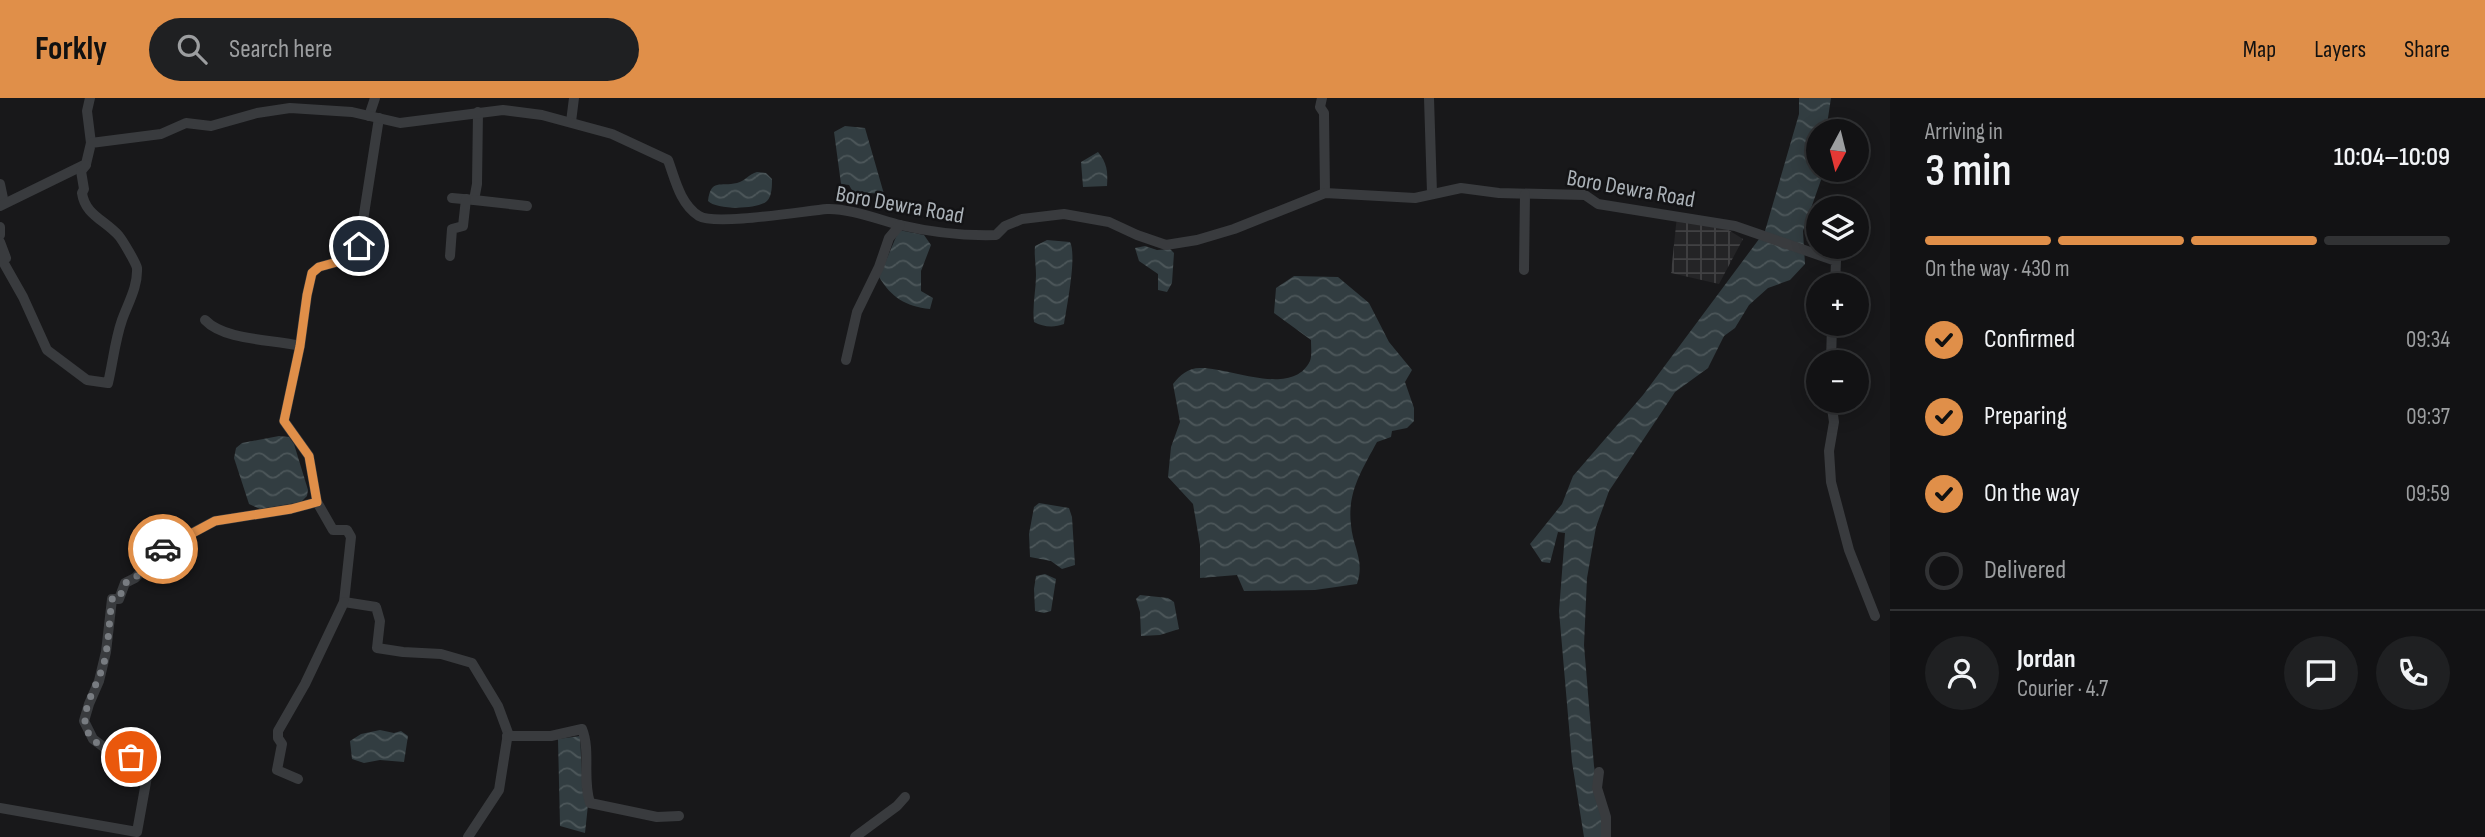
<!DOCTYPE html>
<meta charset="utf-8">
<style>
body{margin:0;font-family:"Sofia Sans Condensed",sans-serif;background:#1f2022;color:#f1f3f6;height:100vh;display:flex;flex-direction:column;font-size:26px;white-space:nowrap}
*{box-sizing:border-box;margin:0}
p{font-size:23px;color:#9c9ea0}
.icon{flex:none;width:38px;height:38px;fill:none;stroke:currentColor;stroke-width:2;stroke-linecap:round;stroke-linejoin:round}
.map{position:relative;flex:1;overflow:hidden}
.details{display:flex;flex-direction:column;background:#121214;width:595px}
.details>*{flex:none}
.needle{width:46px;rotate:187deg}
.controls{position:absolute;left:1806px;top:21px;display:grid;gap:14px}
.controls a{display:grid;place-items:center;width:63px;height:63px;border-radius:50%;background:#121214;box-shadow:0 4px 18px #0003,0 0 0 2px #313234;font-size:35px}
.pin{position:absolute;display:grid;place-items:center;width:60px;height:60px;color:#fff;margin:-30px;border:4px solid #fff;border-radius:50%;box-shadow:0 2px 7px #0007}
.courier{position:absolute;display:grid;place-items:center;width:70px;height:70px;margin:-35px;border:5px solid #e08f49;border-radius:50%;background:#fff;color:#222;box-shadow:0 2px 9px #0007}
.overview em{font-style:normal;font-weight:600}
.overview div{display:flex;flex-direction:column-reverse}
.overview{display:flex;align-items:center;justify-content:space-between;height:119px;padding:0 35px}
h1{font-size:46px;font-weight:600;line-height:52px}
.bar{display:grid;grid-template-columns:repeat(4,1fr);gap:10px 7px;align-content:center;height:84px;padding:0 35px}
.bar i{height:9px;border-radius:5px;background:#313234}
.bar .on{background:#e08f49}
.bar p{grid-column:span 4}
.line{display:flex;align-items:center;gap:18px;padding:0 35px;border-top:2px solid #313234}
.line div{flex:1}
.round{display:grid;place-items:center;flex:none;width:74px;height:74px;border-radius:37px;background:#1f2022}
ol{padding:0 35px;list-style:none}
li{display:flex;align-items:center;gap:21px;height:77px}
li p{margin-inline-start:auto}
li .icon{padding:7px;border-radius:50%;background:#e08f49;color:#111;stroke-width:4}
li:last-child{color:#9c9ea0}
li i{width:38px;height:38px;border:4px solid #313234;border-radius:50%}
header{display:flex;align-items:center;gap:42px;box-sizing:border-box;height:98px;padding:0 35px;background:#e08f49;color:#111}
header strong{font-size:33px}
nav{display:flex;gap:38px;margin-inline-start:auto;font-size:24px}
.search{width:490px;height:63px;background:#1f2022;display:flex;align-items:center;gap:18px;box-sizing:border-box;padding:0 24px;border-radius:38px;color:#9c9ea0;font-size:26px}
main{display:flex;flex:1;min-height:0}
.map>svg:first-child{display:block}
.industrial{fill:url(#industrial-grid)}
.water{fill:url(#water-waves)}
.lines{fill:none;stroke-linecap:round;stroke-linejoin:round}
.minor{stroke:#393b3e;stroke-width:10}
.done{stroke:#787c81;stroke-width:7;stroke-dasharray:0 12.6}
.route{stroke:#e08f49;stroke-width:9}
.labels{text-anchor:middle;stroke-width:5;stroke-linejoin:round;paint-order:stroke}
.street-label{font-size:23px;fill:#abb2b8;stroke:#131315}
</style>
<header>
<strong>Forkly</strong>
<div class="search"><svg class="icon" aria-label="search" viewBox="0 0 24 24"><circle cx="10" cy="10" r="6"/><path d="M15 15l6 6"/></svg>Search here</div>
<nav><a>Map</a><a>Layers</a><a>Share</a></nav>
</header>
<main>
<div class="map">
<svg width="1890" height="739" viewBox="0 0 1890 739">
<defs>
<pattern id="industrial-grid" width="8" height="8" patternUnits="userSpaceOnUse" patternTransform="scale(1.75)"><rect width="8" height="8" fill="#242426"/><path d="M0 4h8M4 0v8" fill="none" stroke="#414143"/></pattern>
<pattern id="water-waves" width="16" height="10" patternUnits="userSpaceOnUse" patternTransform="scale(1.75)"><rect width="16" height="10" fill="#323d41"/><path d="M0 5q4-4 8 0t8 0" fill="none" stroke="#4d575a"/></pattern>
</defs>
<rect width="100%" height="100%" fill="#18181a"/>
<polygon class="industrial" points="1677,118 1722,128 1743,141 1719,186 1671,175"/>
<g class="water">
<polygon points="1799,0 1831,0 1826,33 1818,33 1818,72 1822,72 1821,82 1803,133 1805,166 1790,182 1768,190 1749,207 1735,230 1724,238 1708,270 1675,294 1609,393 1596,429 1587,480 1584,547 1594,668 1602,712 1603,739 1584,739 1572,664 1559,513 1565,435 1558,434 1550,465 1542,464 1530,446 1562,406 1573,378 1643,297 1765,133 1799,16"/>
<polygon points="845,28 865,30 884,96 853,94 849,87 841,86 834,34"/>
<path d="M1098,54C1107,65 1108,73 1107,88L1083,89L1081,64Z"/>
<path d="M757,74L766,75L772,81C772,88 772,98 767,103C758,112 716,112 708,103C711,80 720,89 737,85C745,83 749,76 757,74Z"/>
<path d="M899,132L924,137L931,147L921,173V193L933,200L930,211C905,208 892,200 879,179Z"/>
<path d="M1047,142L1070,144C1077,157 1067,208 1064,226C1054,230 1043,229 1034,224C1032,208 1036,193 1036,177C1036,167 1034,158 1035,148Z"/>
<polygon points="1145,148 1157,152 1170,151 1174,155 1172,185 1167,194 1158,192 1158,176 1139,163 1135,150"/>
<path d="M1294,178L1338,179L1369,205L1389,244L1412,272L1405,284L1414,310V323L1407,330L1392,333L1391,339L1377,344C1362,372 1347,394 1351,427C1353,450 1365,462 1357,486L1315,492L1244,493L1237,477L1200,480V447L1193,406L1168,379L1171,349L1180,324L1173,286C1180,277 1188,270 1200,270C1230,269 1292,300 1310,263C1312,258 1311,248 1311,242L1274,215L1276,190Z"/>
<polygon points="279,338 289,339 294,346 308,392 307,398 301,404 260,411 249,406 234,360 236,350 242,345"/>
<polygon points="1039,405 1069,410 1072,419 1075,467 1062,471 1051,463 1030,459 1029,436 1034,409"/>
<polygon points="1045,476 1056,481 1051,513 1044,515 1035,513 1034,491 1036,478"/>
<polygon points="1140,497 1168,500 1174,504 1179,531 1160,537 1141,538 1140,514 1136,501"/>
<polygon points="380,632 394,635 401,633 408,638 404,664 380,662 364,665 352,661 350,643 361,636"/>
<polygon points="580,638 583,696 588,707 585,735 560,728 558,641"/>
</g>
<g class="lines">
<g class="minor">
<polyline points="90,0 87,13 91,45"/>
<polyline points="1322,0 1320,9 1324,15 1325,95"/>
<polyline points="1429,0 1432,95"/>
<polyline points="369,18 375,0"/>
<polyline points="379,20 359,148 348,161 319,169 312,175 307,197 300,248 284,323 309,358 317,404 333,432 347,432 351,439 344,504 376,509 380,523 377,550 403,554 441,556 472,565 498,608 508,635 499,692 468,739"/>
<polyline points="571,24 574,0"/>
<polyline points="0,86 4,105"/>
<polyline points="452,100 474,102 477,86 478,14"/>
<polyline points="474,102 527,108"/>
<path d="M0,108L86,66L91,45L161,36L186,25L211,28L257,15L290,10L352,14L400,25L503,12L542,17L612,36L668,62C675,81 680,106 699,118C715,128 804,113 827,111C848,110 880,122 900,127C934,135 962,138 996,137L1005,128L1022,121L1064,116L1109,124L1137,137L1166,147L1197,142L1234,131L1325,95L1415,100L1461,90L1499,95L1585,97L1598,106L1735,128L1836,163L1835,187"/>
<polyline points="0,129 0,137"/>
<path d="M0,144L6,160L2,162L23,199L47,252L87,282L108,285C113,264 115,242 122,222C128,205 138,189 137,170C136,165 123,143 119,138C105,122 85,117 82,95L84,91L81,73L86,67"/>
<polyline points="450,158 452,131 463,128 466,101"/>
<polyline points="1524,172 1525,96"/>
<path d="M205,222C225,243 273,241 300,248"/>
<polyline points="846,262 857,214 879,169 889,140 900,127"/>
<polyline points="1831,264 1832,226"/>
<polyline points="1831,303 1834,324 1829,353 1831,384 1849,452 1875,518"/>
<path d="M507,638H551L582,631C591,653 582,681 590,705L657,719L679,718"/>
<polyline points="1599,674 1597,690 1606,719 1606,739"/>
<polyline points="298,681 277,672 282,646 278,640 278,633 305,586 344,504"/>
<polyline points="0,710 137,734 150,662 113,656 93,641 84,623 89,606 99,583 106,554 112,501 119,501 125,485 135,480 164,450 215,423 291,411 317,404"/>
<polyline points="855,739 897,708 905,699"/>
</g>
</g>
<g class="lines">
<path class="done" d="M131,659C113,656 85,645 85,622C85,605 99,583 104,565C109,544 109,523 112,501H119L125,485L135,480L163,451"/>
<polyline class="route" points="163,451 215,423 291,411 317,404 309,358 284,323 300,248 307,197 312,175 319,169 348,161 359,148"/>
</g>
<g class="labels">
<g class="street-label">
<text transform="translate(1631 90) rotate(10)" y="8">Boro Dewra Road</text>
<text transform="translate(900 106) rotate(10)" y="8">Boro Dewra Road</text>
</g>
</g>
</svg>
<div class="controls">
<a><svg class="needle" viewBox="-14 -14 28 28"><path d="M0-13l5 13h-10z" fill="#e53935"/><path d="M0 13l5-13h-10z" fill="#9c9ea0"/></svg></a>
<a><svg class="icon" aria-label="layers" viewBox="0 0 24 24"><path d="M12 4l9 5-9 5-9-5zM3 14l9 5 9-5"/></svg></a>
<a>+</a>
<a>−</a>
</div>
<div class="pin" style="left:131px;top:659px;background:#ea580c"><svg class="icon" aria-label="bag" viewBox="0 0 24 24"><path d="M5 8h14l-1 12H6zM9 8a3 3 0 0 1 6 0"/></svg></div>
<div class="pin" style="left:359px;top:148px;background:#1f2937"><svg class="icon" aria-label="home" viewBox="0 0 24 24"><path d="M3 11l9-7 9 7M6 9v11h12V9"/></svg></div>
<div class="courier" style="left:163px;top:451px"><svg class="icon" aria-label="car" viewBox="0 0 24 24"><path d="M5 17H2v-5l4-1 3-4h7l3 4 3 1v5h-3M9 17h6M6 11h13"/><circle cx="7" cy="17" r="2"/><circle cx="17" cy="17" r="2"/></svg></div>
</div>
<section class="details">
<div class="overview"><div><h1>3 min</h1><p>Arriving in</p></div><em>10:04–10:09</em></div>
<div class="bar"><i class="on"></i><i class="on"></i><i class="on"></i><i></i><p>On the way · 430 m</p></div>
<ol>
<li><svg class="icon" aria-label="check" viewBox="0 0 24 24"><path d="M5 12l5 5 9-10"/></svg>Confirmed<p>09:34</p></li>
<li><svg class="icon" aria-label="check" viewBox="0 0 24 24"><path d="M5 12l5 5 9-10"/></svg>Preparing<p>09:37</p></li>
<li><svg class="icon" aria-label="check" viewBox="0 0 24 24"><path d="M5 12l5 5 9-10"/></svg>On the way<p>09:59</p></li>
<li><i></i>Delivered</li>
</ol>
<div class="line" style="height:126px"><a class="round"><svg class="icon" aria-label="person" viewBox="0 0 24 24"><circle cx="12" cy="8" r="4"/><path d="M4 21q1-7 8-7t8 7"/></svg></a><div><b>Jordan</b><p>Courier · 4.7</p></div><a class="round"><svg class="icon" aria-label="chat" viewBox="0 0 24 24"><path d="M4 5h16v11H9l-5 4z"/></svg></a><a class="round"><svg class="icon" aria-label="phone" viewBox="0 0 24 24"><path d="M5 4h4l2 5-3 2q2 4 5 5l2-3 5 2v4C11 20 4 13 5 4z"/></svg></a></div>
</section>
</main>
